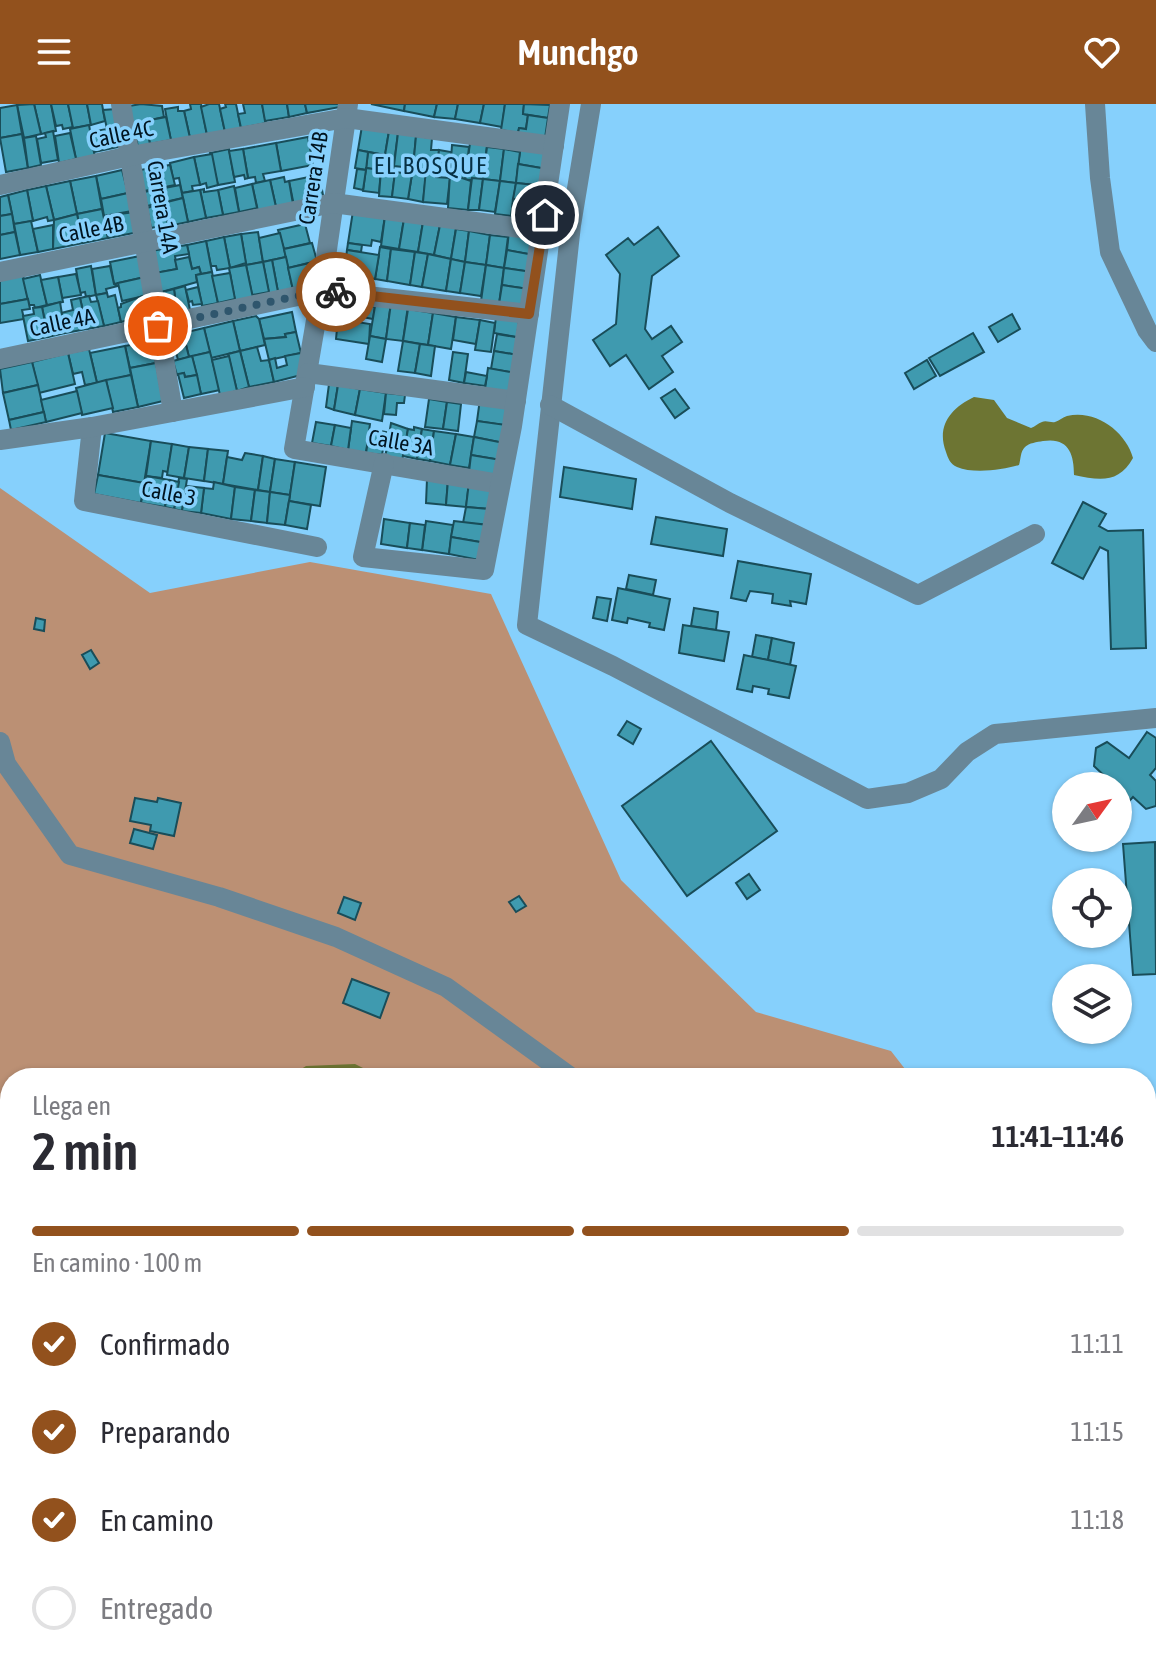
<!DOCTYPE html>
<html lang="es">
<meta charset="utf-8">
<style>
body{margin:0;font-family:"Asap Condensed",sans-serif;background:#f2f2f3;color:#2b2b33;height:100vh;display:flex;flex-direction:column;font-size:30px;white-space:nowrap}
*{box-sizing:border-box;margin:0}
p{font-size:26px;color:#7c7c81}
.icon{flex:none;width:44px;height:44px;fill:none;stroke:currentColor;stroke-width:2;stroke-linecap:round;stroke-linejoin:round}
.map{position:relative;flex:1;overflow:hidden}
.side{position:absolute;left:0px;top:964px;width:1156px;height:602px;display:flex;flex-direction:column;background:#fff;border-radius:32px 32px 0 0;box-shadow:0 2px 6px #0004}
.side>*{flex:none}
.needle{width:52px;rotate:57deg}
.controls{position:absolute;left:1052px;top:668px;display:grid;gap:16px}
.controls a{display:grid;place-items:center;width:80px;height:80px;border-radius:50%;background:#fff;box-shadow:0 2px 6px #0004;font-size:40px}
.pin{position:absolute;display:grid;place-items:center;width:68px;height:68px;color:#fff;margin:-34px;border:4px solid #fff;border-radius:50%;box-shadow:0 2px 8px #0007}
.courier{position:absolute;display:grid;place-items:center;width:80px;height:80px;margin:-40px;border:6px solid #92511d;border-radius:50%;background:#fff;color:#222;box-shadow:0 2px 10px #0007}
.summary em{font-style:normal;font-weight:600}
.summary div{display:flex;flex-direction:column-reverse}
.summary{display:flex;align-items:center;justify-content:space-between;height:136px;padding:0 32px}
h1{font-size:52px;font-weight:600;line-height:60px}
.bar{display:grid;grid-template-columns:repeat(4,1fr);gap:12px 8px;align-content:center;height:96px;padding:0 32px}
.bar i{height:10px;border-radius:6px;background:#e1e1e2}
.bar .on{background:#92511d}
.bar p{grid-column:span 4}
ol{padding:0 32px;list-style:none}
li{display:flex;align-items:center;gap:24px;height:88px}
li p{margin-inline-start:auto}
li .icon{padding:8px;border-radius:50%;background:#92511d;color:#fff;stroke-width:4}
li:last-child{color:#7c7c81}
li i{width:44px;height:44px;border:4px solid #e1e1e2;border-radius:50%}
header{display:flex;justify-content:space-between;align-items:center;height:104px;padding:0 32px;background:#92511d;color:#fff;font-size:36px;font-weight:600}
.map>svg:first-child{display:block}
.green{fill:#bb9074}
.water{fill:#6d7533}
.building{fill:#3f9aaf;stroke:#194d59;stroke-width:2}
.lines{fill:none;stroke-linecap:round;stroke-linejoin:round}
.minor{stroke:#688697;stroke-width:20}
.done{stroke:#2f566d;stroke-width:8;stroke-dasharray:0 14.4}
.route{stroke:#92511d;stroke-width:10}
.labels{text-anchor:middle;stroke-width:7;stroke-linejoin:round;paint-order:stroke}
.street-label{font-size:22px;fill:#001420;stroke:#86d0fc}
.neighbourhood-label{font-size:24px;letter-spacing:2px;fill:#063044;stroke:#86d0fc}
</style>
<header><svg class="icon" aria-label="menu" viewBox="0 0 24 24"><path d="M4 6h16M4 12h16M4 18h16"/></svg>Munchgo<svg class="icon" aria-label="heart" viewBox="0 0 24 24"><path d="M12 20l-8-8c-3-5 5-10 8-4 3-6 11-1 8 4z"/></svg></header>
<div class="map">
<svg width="1156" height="1565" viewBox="0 0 1156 1565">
<rect width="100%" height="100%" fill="#86d0fc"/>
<polygon class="green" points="0,384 150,489 310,458 491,490 621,776 756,908 891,947 912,974 10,974 10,1556 1089,1556 1090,1565 0,1565"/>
<g class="water">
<path d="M974,293L994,296L1007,314L1031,324C1035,323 1038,319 1042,318C1046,316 1051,319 1055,318C1059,317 1063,313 1067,312C1096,305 1126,328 1133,354C1119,379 1101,377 1074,371C1074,349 1068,333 1043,337C1037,338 1029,339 1025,343C1020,348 1021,355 1019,361C1003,366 973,370 957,363C950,360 948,354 946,348C936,322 951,304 974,293Z"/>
<polygon points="355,960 383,974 287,974 306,962"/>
</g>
<g class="building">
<polygon points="34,0 51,0 56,27 41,30"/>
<polygon points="34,0 41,30 24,34 17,1"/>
<polygon points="51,0 68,0 73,23 63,25 62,21 56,22"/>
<polygon points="68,0 87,0 91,21 73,24"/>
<polygon points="87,0 102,0 105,17 91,21"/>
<polygon points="141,0 162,2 164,13 133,20 129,2"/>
<polygon points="190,0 201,0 207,31 190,34 184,7 191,5"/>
<polygon points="209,0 219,0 225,28 207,31 201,3"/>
<polygon points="225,0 236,0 241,24 225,28 220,5 226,3"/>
<polygon points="243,0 262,0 266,19 241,24 238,10 245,9"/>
<polygon points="262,0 287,0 289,13 265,17"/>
<polygon points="287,0 305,0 307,9 289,13"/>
<polygon points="305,0 340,0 340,3 307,9"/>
<polygon points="371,0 405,0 404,7"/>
<polygon points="405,0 437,0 434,13 404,7"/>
<polygon points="437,0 458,0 455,15 434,13"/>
<polygon points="458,0 484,0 480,19 455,15"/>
<polygon points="484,0 505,0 502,23 480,19"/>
<polygon points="505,0 524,0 523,10 528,11 526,25 519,24 518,29 501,26"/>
<polygon points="524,0 550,1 548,14 523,10"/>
<polygon points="17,1 22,30 0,34 0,4"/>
<polygon points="178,3 178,7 184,7 190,34 171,37 165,5"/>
<polygon points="116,5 119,23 107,25 103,6"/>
<polygon points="528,11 548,14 545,34 518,29 519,24 526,25"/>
<polygon points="166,13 171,36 150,40 145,17"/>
<polygon points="145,17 150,40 138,43 133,20"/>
<polygon points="89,21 95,53 76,55 70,25"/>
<polygon points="362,22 389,27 385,51 358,46"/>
<polygon points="119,23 123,42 94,48 90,28"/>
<polygon points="53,27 58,56 41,59 37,35 46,33 45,29"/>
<polygon points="389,27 398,29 393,68 366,64 368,48 385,51"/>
<polygon points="70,29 76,55 59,59 55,32"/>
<polygon points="398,29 416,32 413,64 394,62"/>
<polygon points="22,30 28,64 6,68 0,34"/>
<polygon points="36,32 41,61 28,64 24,34"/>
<polygon points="416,32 432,34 431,46 439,46 437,66 413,64"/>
<polygon points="308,33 313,61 281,67 276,39"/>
<polygon points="276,39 281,67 263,70 265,77 256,79 255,73 248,74 243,45"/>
<polygon points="470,39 487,41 483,75 465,76"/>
<polygon points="452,41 469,43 465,76 459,75 459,71 450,70"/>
<polygon points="521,42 550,47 547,65 518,60"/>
<polygon points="487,43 504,45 500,77 483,75"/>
<polygon points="229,45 235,78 218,81 210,49"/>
<polygon points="243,45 248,74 245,75 244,71 234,73 229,47"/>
<polygon points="504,45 520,48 516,79 500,77"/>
<polygon points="358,46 368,48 366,66 355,64"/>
<polygon points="439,46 451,48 450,68 437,66"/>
<polygon points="212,50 218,81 207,84 206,79 200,81 194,53"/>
<polygon points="194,53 200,81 192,82 193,87 182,89 179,74 173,75 170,59"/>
<polygon points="518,60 547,65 545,82 516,79"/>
<polygon points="170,61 175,81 144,87 140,66"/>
<polygon points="366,64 381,66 379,89 363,87"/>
<polygon points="413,64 421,64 420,69 426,70 423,98 408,95"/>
<polygon points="357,65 366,66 363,86 354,84"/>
<polygon points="426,65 437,66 436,73 450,74 447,100 423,98"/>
<polygon points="122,66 128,89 101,95 96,72"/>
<polygon points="381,66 395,68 392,93 379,92"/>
<polygon points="395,68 412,70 408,95 392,93"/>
<polygon points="450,70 471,77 468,106 448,104"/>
<polygon points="319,71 324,96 294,102 289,77"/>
<polygon points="96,72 102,105 77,110 70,77"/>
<polygon points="284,73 285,78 289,77 293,100 276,103 270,76"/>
<polygon points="472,74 483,75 479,106 468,106"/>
<polygon points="483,75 500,77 495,108 479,106"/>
<polygon points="270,76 276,103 258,107 252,80"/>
<polygon points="70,77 77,110 54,116 46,82"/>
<polygon points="500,77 516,79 511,112 495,110"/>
<polygon points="516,79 545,82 543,100 513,95"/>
<polygon points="252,80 257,104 239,108 235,84"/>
<polygon points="180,81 183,94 147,102 144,88"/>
<polygon points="46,82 54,116 48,117 47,113 33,117 27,86"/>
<polygon points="234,82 239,108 223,111 218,86"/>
<polygon points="204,85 204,88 218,86 223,111 206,114 200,86"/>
<polygon points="27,86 33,117 14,120 8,91"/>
<polygon points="200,86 206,114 188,118 182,89"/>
<polygon points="128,89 132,107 104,112 101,95"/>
<polygon points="8,91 12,110 0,112 0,93"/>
<polygon points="183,94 188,118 168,122 163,99"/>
<polygon points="513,95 542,99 539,119 511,114"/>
<polygon points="163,99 168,120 151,124 147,104"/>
<polygon points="102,105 108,134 83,139 77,110"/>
<polygon points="353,107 385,112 381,138 372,136 371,142 348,139"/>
<polygon points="135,108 139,128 108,134 104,112"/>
<polygon points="12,110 15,128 0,131 0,112"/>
<polygon points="77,110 83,139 53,145 54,116"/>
<polygon points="385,112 404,115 399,145 381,142"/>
<polygon points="404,115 423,118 418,148 399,145"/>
<polygon points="31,117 38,148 20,151 14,120"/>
<polygon points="423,118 440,121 434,151 418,148"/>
<polygon points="305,120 310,139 284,145 278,126"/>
<polygon points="53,121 53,145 38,148 33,125"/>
<polygon points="440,121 456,124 451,155 434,151"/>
<polygon points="658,123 679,152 652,172 645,225 652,235 671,222 682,238 662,252 673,268 649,285 626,251 610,262 593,236 616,220 620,170 606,151 628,134 634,141"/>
<polygon points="456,125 469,127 465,158 451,155"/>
<polygon points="469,127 490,131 486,161 465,158"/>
<polygon points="509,127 537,132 534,151 507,146"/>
<polygon points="15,128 20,151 0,155 0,131"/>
<polygon points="258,128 263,158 246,161 241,130"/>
<polygon points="280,129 286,153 263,158 259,134"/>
<polygon points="241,130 246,159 230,164 224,133"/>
<polygon points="490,131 508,133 504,164 486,161"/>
<polygon points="224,133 230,164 217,166 216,162 211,162 206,137"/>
<polygon points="206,137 212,168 201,170 199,163 192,165 187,141"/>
<polygon points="312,139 317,157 288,164 284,145"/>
<polygon points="348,139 362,141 361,148 347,146"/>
<polygon points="187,141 189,150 175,152 177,165 155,169 151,147"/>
<polygon points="380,143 391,145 387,177 375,175"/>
<polygon points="391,145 415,148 410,181 387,177"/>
<polygon points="347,146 379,151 375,175 344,170"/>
<polygon points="507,146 534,151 532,168 504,164"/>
<polygon points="415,148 428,150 422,183 410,181"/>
<polygon points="428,150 451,155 446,187 422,183"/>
<polygon points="140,152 145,173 114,180 110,158"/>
<polygon points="189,153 192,165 199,163 201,170 196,171 197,178 158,189 155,169 177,165 175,156"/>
<polygon points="286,153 293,186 278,188 272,156"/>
<polygon points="451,155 465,158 460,189 446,187"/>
<polygon points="272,156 278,188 269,190 263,158"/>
<polygon points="263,158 269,188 252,191 246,161"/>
<polygon points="314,158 319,180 293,186 288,164"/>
<polygon points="465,158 486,161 481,192 460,189"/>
<polygon points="246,161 253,194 235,197 229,164"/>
<polygon points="486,161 504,164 499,200 481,197"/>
<polygon points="91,162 96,191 86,193 85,188 80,189 76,165"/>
<polygon points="110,162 114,180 118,182 106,185 107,189 96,191 92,165"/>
<polygon points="504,164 532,168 529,185 502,181"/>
<polygon points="212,168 218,199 202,202 196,171"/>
<polygon points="230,169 235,195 218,199 212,172"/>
<polygon points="76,170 81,191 62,194 58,173"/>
<polygon points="23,171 28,195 0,200 0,175"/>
<polygon points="40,171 47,201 35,204 34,201 29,201 23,175"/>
<polygon points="58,173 63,198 47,201 41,176"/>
<polygon points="145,173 149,191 122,197 118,179"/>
<polygon points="502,181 529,185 527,204 499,200"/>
<polygon points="185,182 190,206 177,209 174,185"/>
<polygon points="198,183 202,200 193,201 192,197 189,198 186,186"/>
<polygon points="174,185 177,209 163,212 158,189"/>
<polygon points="107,189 108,193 115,191 121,218 104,222 96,191"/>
<polygon points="145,191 150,211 121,218 118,204 121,203 121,200"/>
<polygon points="89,192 91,198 98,197 104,222 87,225 80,194"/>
<polygon points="80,194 87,225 65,229 61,209 73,206 71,196"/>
<polygon points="28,195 30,205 22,206 24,215 0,219 0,200"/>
<polygon points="338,195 375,203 373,215 336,208"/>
<polygon points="376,196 391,199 386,235 370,232"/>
<polygon points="60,198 65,229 48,233 42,203"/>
<polygon points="391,199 408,202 403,237 386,235"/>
<polygon points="42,203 48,233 28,237 23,212 34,210 33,204"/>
<polygon points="408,205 433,209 428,241 403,237"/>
<polygon points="292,208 296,228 285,230 286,233 264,235 259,215"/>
<polygon points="433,209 456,213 451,245 428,241"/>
<polygon points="1012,210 1020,225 998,238 989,223"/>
<polygon points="256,212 259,215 265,241 240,247 233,217"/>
<polygon points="456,213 480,216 476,240 453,236"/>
<polygon points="496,213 519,216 517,233 494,229"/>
<polygon points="338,215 370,220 369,240 336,235"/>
<polygon points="480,216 495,219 491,248 475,246"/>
<polygon points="233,217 240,247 211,254 204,224"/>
<polygon points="204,224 210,248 189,253 183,229"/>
<polygon points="296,228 301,249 269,256 264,235 286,233 285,230"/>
<polygon points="183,229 189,253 178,256 172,232"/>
<polygon points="973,229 984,248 940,272 929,254"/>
<polygon points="497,230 521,234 518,251 494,247"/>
<polygon points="370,232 386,235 382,258 366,255"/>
<polygon points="151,237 156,259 130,264 125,242"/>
<polygon points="403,237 420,240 415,269 398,267"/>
<polygon points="420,240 435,242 431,272 415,269"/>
<polygon points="125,242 131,271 97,279 90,249"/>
<polygon points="257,243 261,257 269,256 274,278 249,283 240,247"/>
<polygon points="89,245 97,279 85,281 82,268 73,270 68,249"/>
<polygon points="240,247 249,283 237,287 228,250"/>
<polygon points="494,247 518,251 516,269 491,265"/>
<polygon points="210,248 220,286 201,290 192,252"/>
<polygon points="453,248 468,250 464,279 449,276"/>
<polygon points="68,249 75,280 39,289 32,258"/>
<polygon points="301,249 305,270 274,278 269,256 275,254 277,264 287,261 285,252"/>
<polygon points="192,252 197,271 185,273 184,269 177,271 173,257"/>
<polygon points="229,252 237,287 220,291 212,256"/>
<polygon points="927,256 936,272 914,285 905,269"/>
<polygon points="32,258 38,281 3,289 0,265"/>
<polygon points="156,259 163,297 138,303 130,264"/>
<polygon points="488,264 516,269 513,289 485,285"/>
<polygon points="466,268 487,272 485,282 464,279"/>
<polygon points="184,269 185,273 197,271 201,290 184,294 178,270"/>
<polygon points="131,271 138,303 113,308 106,276"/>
<polygon points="106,276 113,304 82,311 76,284"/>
<polygon points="329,280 338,281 334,306 326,303"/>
<polygon points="38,281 44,308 9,316 3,289"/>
<polygon points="338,281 360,285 355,311 334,306"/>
<polygon points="360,285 386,289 382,317 355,311"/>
<polygon points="675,285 689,304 675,314 661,294"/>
<polygon points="77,287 82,309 46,318 41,296"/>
<polygon points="386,289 405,291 404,299 397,299 396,311 384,310"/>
<polygon points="429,295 447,298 443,325 425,323"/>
<polygon points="480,295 514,301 510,322 477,317"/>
<polygon points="447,298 461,300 458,327 443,325"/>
<polygon points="44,308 46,318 11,326 9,316"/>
<polygon points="352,317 370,320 366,349 348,346"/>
<polygon points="477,317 506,321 504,339 474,333"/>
<polygon points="316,318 335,321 331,342 312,339"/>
<polygon points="391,319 408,325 402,357 385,354"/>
<polygon points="335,321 351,324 348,346 331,342"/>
<polygon points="414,323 422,325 417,355 403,352 408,325 414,326"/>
<polygon points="370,325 386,328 382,351 366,349"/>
<polygon points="422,325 434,327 430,357 417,355"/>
<polygon points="434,327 456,330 450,361 430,357"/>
<polygon points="105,329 151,337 144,379 98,371"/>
<polygon points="456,330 474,333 469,364 450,361"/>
<polygon points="474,333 504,339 501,356 471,351"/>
<polygon points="151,337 172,340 168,368 163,367 162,374 146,372"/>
<polygon points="172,340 189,343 184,374 167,371"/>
<polygon points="189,343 208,345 204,377 184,374"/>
<polygon points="208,345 228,347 223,380 204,377"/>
<polygon points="245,349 263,352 258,386 223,380 227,353 242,356"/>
<polygon points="471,351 501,356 498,373 469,368"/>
<polygon points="263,352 275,355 270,388 258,386"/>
<polygon points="275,355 295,358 290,391 270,388"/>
<polygon points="295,358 326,363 320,402 289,397"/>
<polygon points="564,363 636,375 632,405 560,393"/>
<polygon points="98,371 144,379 141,399 94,390"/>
<polygon points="146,372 170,376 165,403 141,399"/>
<polygon points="179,374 187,375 182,407 174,405"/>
<polygon points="427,375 448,376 446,401 426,399"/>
<polygon points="170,376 179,378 174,405 165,403"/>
<polygon points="448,376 469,378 466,403 446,401"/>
<polygon points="214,378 235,383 231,415 201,409 204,384 213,385"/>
<polygon points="469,378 492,381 489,405 466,403"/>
<polygon points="186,382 204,384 201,409 182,407"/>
<polygon points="235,383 255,386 251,417 231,415"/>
<polygon points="255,386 270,388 267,419 251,417"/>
<polygon points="270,388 290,391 285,421 267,419"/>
<polygon points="289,397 311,401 307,425 285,421"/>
<polygon points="1083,398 1106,410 1099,422 1108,427 1143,426 1146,544 1111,545 1108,447 1100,443 1083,475 1052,459"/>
<polygon points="466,403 489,405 488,421 463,419"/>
<polygon points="656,413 727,425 723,452 651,440"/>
<polygon points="384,415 410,419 407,444 381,440"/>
<polygon points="426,417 453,421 449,450 422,446"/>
<polygon points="454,417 488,421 486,439 451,433"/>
<polygon points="410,419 425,421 422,446 407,444"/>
<polygon points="451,433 486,439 484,457 449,450"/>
<polygon points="738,457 811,470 806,500 790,497 791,502 772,499 773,490 750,487 746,497 731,494"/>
<polygon points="629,471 656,476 653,491 626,485"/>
<polygon points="618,484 670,495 664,526 649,523 650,519 628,514 627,519 612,516"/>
<polygon points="597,493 611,495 607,517 593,514"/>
<polygon points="694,504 718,508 716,526 691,522"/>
<polygon points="36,514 45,516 44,527 34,525"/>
<polygon points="683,521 729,528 724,557 679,549"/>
<polygon points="756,531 772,534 768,556 752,553"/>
<polygon points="772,534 794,539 790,561 768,556"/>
<polygon points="91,546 99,559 90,565 82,551"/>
<polygon points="744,551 796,562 789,594 768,590 769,585 753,582 752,588 737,585"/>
<polygon points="627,617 641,625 633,640 618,631"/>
<polygon points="1147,628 1156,634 1156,664 1150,671 1156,677 1156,702 1146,705 1133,693 1118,709 1118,682 1108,682 1111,678 1094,662 1096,644 1107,638 1129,654"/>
<polygon points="711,637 777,727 687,792 622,702"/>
<polygon points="135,694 157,698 158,694 181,699 174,732 150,727 151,721 130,717"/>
<polygon points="134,725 157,731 153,745 130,739"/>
<polygon points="1155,738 1156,870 1133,871 1123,740"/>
<polygon points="749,770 760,786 747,795 736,779"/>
<polygon points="519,792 526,802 516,808 509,798"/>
<polygon points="344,793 361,799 355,816 338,809"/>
<polygon points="352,875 389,889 380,914 343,899"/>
</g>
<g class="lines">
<g class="minor">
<polyline points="121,0 173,308"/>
<polyline points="348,0 321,187 294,345 500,380"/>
<polyline points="591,0 571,121 527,521 613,562 867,695 908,689 941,675 967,648 995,630 1156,614"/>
<polyline points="1095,0 1100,74 1110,148 1147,226 1156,238"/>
<polyline points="0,81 130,52 346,14 554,42"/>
<polyline points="0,168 333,99 542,127"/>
<polyline points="0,255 321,187 529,210"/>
<polyline points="308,269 516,297"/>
<polyline points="550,301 730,399 918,491 1035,430"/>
<polyline points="92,323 84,397 317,443"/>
<polyline points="0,336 92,323 305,283"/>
<polyline points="384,359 363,453 484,466 512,322 560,0"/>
<polyline points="0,638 6,660 70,751 219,793 336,833 446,883 572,974"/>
<polyline points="0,1482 10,1483"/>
<polyline points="0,1528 10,1531"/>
<polyline points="244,1556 251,1565"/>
<polyline points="906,1556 909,1565"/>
<polyline points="680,1560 700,1556"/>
<polyline points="7,1565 10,1556"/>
<polyline points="628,1565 635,1556"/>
</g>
</g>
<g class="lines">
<polyline class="done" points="158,222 321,187 336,188"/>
<polyline class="route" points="336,188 529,210 545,111"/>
</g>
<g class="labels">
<g class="street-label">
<text transform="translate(121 30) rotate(-12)" y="8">Calle 4C</text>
<text transform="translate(313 74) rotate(-81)" y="8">Carrera 14B</text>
<text transform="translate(163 103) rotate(80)" y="8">Carrera 14A</text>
<text transform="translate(91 125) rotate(-11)" y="8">Calle 4B</text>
<text transform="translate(62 218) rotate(-12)" y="8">Calle 4A</text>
<text transform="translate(401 338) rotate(10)" y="8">Calle 3A</text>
<text transform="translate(169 389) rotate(11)" y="8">Calle 3</text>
</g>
<g class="neighbourhood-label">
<text x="431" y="70">EL BOSQUE</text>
</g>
</g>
</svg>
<div class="controls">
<a><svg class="needle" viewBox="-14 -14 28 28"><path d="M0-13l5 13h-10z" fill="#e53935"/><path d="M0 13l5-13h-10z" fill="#7c7c81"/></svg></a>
<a><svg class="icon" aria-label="locate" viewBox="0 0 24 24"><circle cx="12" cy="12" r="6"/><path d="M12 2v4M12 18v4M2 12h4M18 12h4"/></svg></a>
<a><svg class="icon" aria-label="layers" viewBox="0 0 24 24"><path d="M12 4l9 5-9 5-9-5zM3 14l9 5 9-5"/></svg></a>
</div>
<div class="pin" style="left:158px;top:222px;background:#ea580c"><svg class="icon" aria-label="bag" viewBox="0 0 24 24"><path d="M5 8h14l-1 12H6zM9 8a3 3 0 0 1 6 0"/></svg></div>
<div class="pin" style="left:545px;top:111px;background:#1f2937"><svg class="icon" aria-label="home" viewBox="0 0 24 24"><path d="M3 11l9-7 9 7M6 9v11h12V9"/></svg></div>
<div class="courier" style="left:336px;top:188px"><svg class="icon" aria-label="bike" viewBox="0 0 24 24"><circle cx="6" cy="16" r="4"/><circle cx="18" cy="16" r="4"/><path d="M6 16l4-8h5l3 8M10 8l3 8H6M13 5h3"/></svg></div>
<section class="side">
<div class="summary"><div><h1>2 min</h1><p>Llega en</p></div><em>11:41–11:46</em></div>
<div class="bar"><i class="on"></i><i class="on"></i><i class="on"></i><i></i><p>En camino · 100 m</p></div>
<ol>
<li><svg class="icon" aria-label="check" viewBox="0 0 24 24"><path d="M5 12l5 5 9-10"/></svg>Confirmado<p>11:11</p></li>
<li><svg class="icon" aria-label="check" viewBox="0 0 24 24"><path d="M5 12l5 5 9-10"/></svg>Preparando<p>11:15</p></li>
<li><svg class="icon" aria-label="check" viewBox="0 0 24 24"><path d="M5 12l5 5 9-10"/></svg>En camino<p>11:18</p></li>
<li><i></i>Entregado</li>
</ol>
</section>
</div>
